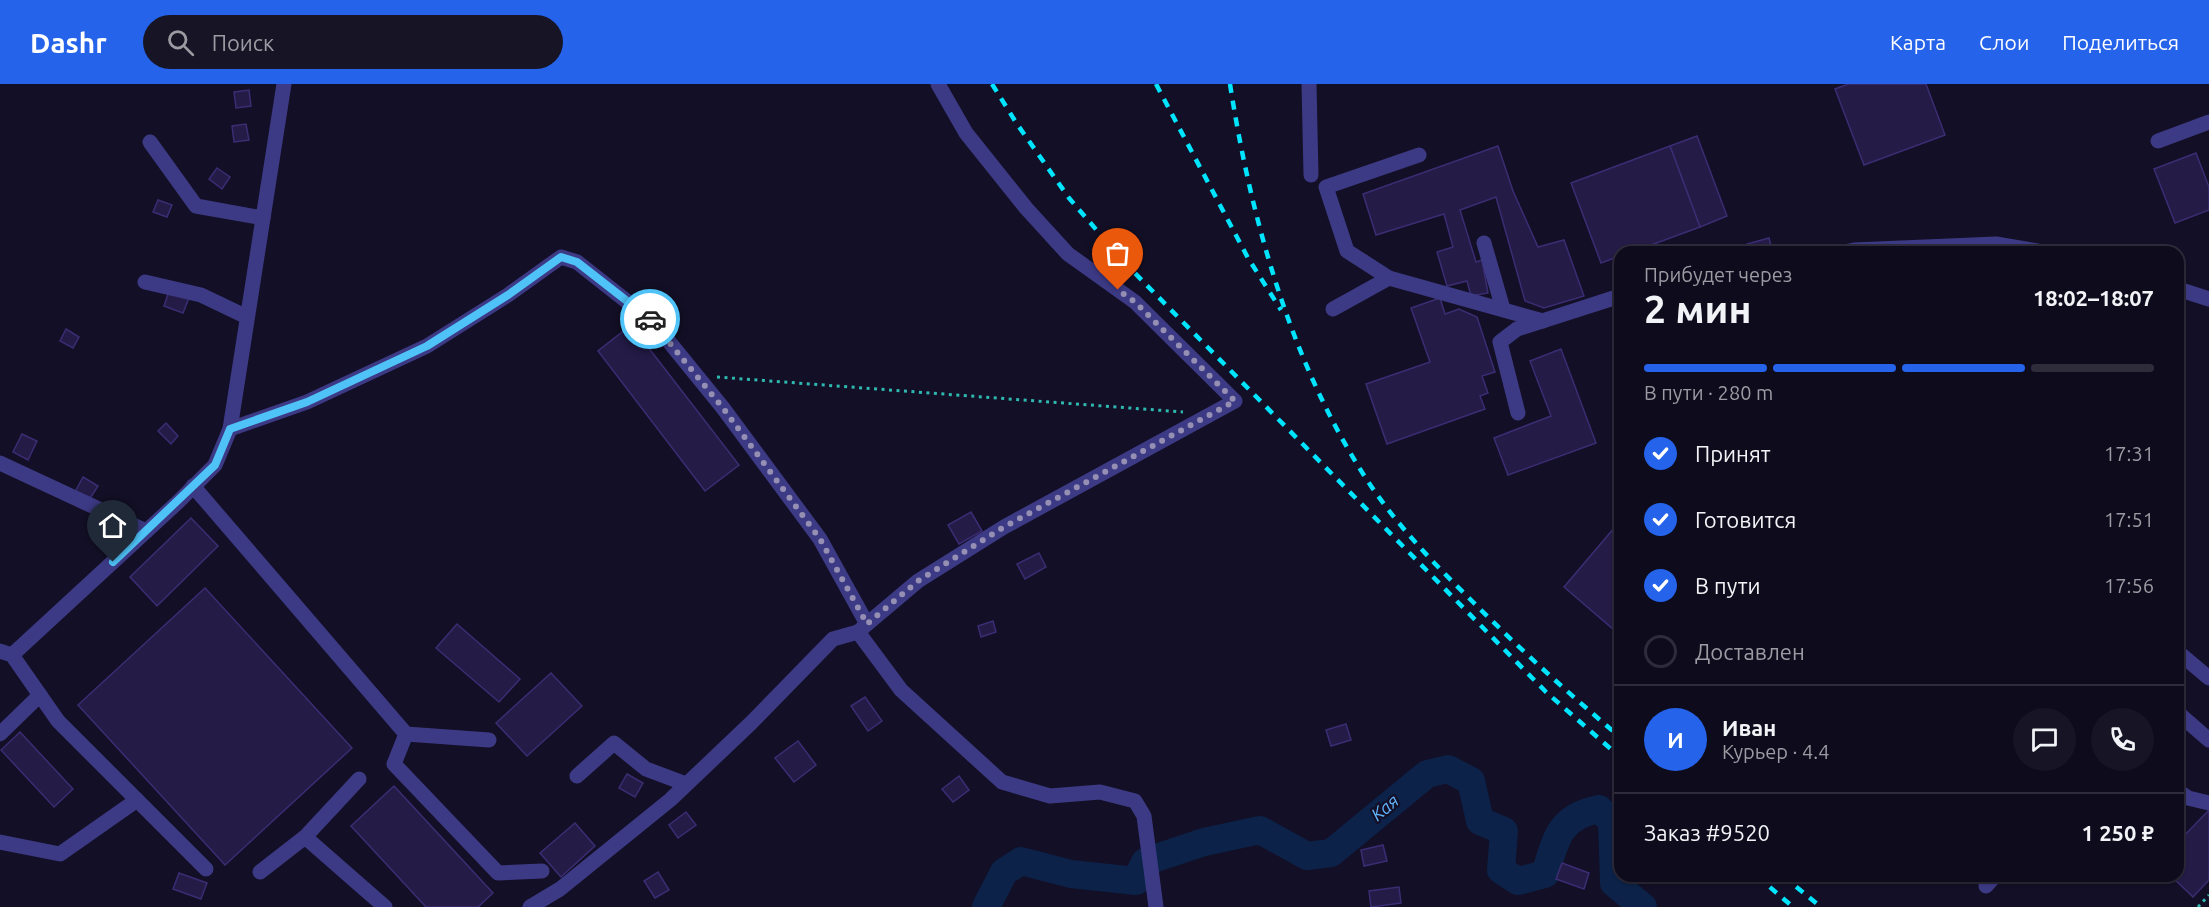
<!DOCTYPE html>
<html lang="ru">
<meta charset="utf-8">
<style>
body{margin:0;font-family:Ubuntu,sans-serif;background:#171425;color:#f1f3f6;height:100vh;display:flex;flex-direction:column;font-size:22px;white-space:nowrap}
*{box-sizing:border-box;margin:0}
p{font-size:20px;color:#9b9ba3}
.icon{flex:none;width:33px;height:33px;fill:none;stroke:currentColor;stroke-width:2;stroke-linecap:round;stroke-linejoin:round}
.map{position:relative;flex:1;overflow:hidden}
.details{position:absolute;left:1614px;top:162px;width:570px;height:636px;display:flex;flex-direction:column;background:#0e0b1c;border-radius:18px;box-shadow:0 2px 4px #0004,0 0 0 2px #2e2b3b}
.details>*{flex:none}
.pin{position:absolute;display:grid;place-items:center;width:51px;height:51px;color:#fff;margin:-62px -26px;border-radius:50% 50% 50% 0;rotate:-45deg;box-shadow:0 0 6px #0007}
.pin .icon{rotate:45deg}
.courier{position:absolute;display:grid;place-items:center;width:60px;height:60px;margin:-30px;border:4px solid #4fc3f7;border-radius:50%;background:#fff;color:#222;box-shadow:0 2px 8px #0007}
.summary em{font-style:normal;font-weight:600}
.summary div{display:flex;flex-direction:column-reverse}
.summary{display:flex;align-items:center;justify-content:space-between;height:102px;padding:0 30px}
h1{font-size:39px;font-weight:600;line-height:45px}
.bar{display:grid;grid-template-columns:repeat(4,1fr);gap:9px 6px;align-content:center;height:72px;padding:0 30px}
.bar i{height:8px;border-radius:4px;background:#2e2b3b}
.bar .current{background:#2563eb}
.bar p{grid-column:span 4}
.line{display:flex;align-items:center;gap:15px;padding:0 30px;border-top:2px solid #2e2b3b}
.line div{flex:1}
.round{display:grid;place-items:center;flex:none;width:63px;height:63px;border-radius:32px;background:#171425}
ol{padding:0 30px;list-style:none}
li{display:flex;align-items:center;gap:18px;height:66px}
li p{margin-inline-start:auto}
li .icon{padding:6px;border-radius:50%;background:#2563eb;color:#fff;stroke-width:4}
li:last-child{color:#9b9ba3}
li i{width:33px;height:33px;border:3px solid #2e2b3b;border-radius:50%}
header{display:flex;align-items:center;gap:36px;box-sizing:border-box;height:84px;padding:0 30px;background:#2563eb;color:#fff}
header strong{font-size:28px}
nav{display:flex;gap:33px;margin-inline-start:auto;font-size:21px}
.search{width:420px;height:54px;background:#171425;display:flex;align-items:center;gap:15px;box-sizing:border-box;padding:0 21px;border-radius:33px;color:#9b9ba3;font-size:22px}
.map>svg:first-child{display:block}
.lines{fill:none;stroke-linecap:round;stroke-linejoin:round}
.river{stroke:#0c2248;stroke-width:28}
.building{fill:#241b47;stroke:#3b2d73;stroke-width:1.5}
.path{stroke:#2fb8b0;stroke-width:3;stroke-dasharray:3 4.5;stroke-linecap:butt}
.minor{stroke:#3d3a85;stroke-width:15}
.rail{stroke:#00e5ff;stroke-width:4.5;stroke-dasharray:9 8;stroke-linecap:butt}
.done{stroke:#948fb3;stroke-width:6;stroke-dasharray:0 10.8}
.route{stroke:#4fc3f7;stroke-width:8}
.labels{text-anchor:middle;stroke-width:4.5;stroke-linejoin:round;paint-order:stroke}
.water-label{font-size:18px;font-style:italic;fill:#62b6ff;stroke:#130f26}
</style>
<header>
<strong>Dashr</strong>
<div class="search"><svg class="icon" aria-label="search" viewBox="0 0 24 24"><circle cx="10" cy="10" r="6"/><path d="M15 15l6 6"/></svg>Поиск</div>
<nav><a>Карта</a><a>Слои</a><a>Поделиться</a></nav>
</header>
<div class="map">
<svg width="2209" height="823" viewBox="0 0 2209 823">
<rect width="100%" height="100%" fill="#130f26"/>
<g class="lines">
<path class="river" d="M986,823L1004,788L1021,777L1071,790L1136,797L1145,778L1150,776L1204,758L1260,746L1307,772L1331,769L1427,690L1448,685L1471,697L1480,737L1504,747L1501,786L1518,797L1545,790C1556,756 1558,733 1599,725L1612,737L1614,799L1643,823"/>
</g>
<g class="building">
<polygon points="1848,0 1926,0 1945,51 1864,81 1835,5"/>
<polygon points="249,6 251,22 236,24 234,8"/>
<polygon points="246,40 249,56 234,58 232,42"/>
<polygon points="1697,52 1727,132 1700,143 1670,62"/>
<polygon points="1498,62 1513,107 1538,163 1564,156 1584,212 1544,224 1525,217 1496,113 1460,126 1476,178 1482,176 1488,209 1471,212 1467,197 1447,202 1437,168 1453,163 1444,130 1376,151 1363,110"/>
<polygon points="1670,62 1700,143 1632,168 1620,168 1620,172 1601,179 1571,99"/>
<polygon points="2196,69 2209,103 2209,126 2175,139 2154,85"/>
<polygon points="217,84 230,93 222,105 209,95"/>
<polygon points="158,116 172,121 167,133 153,128"/>
<polygon points="1769,154 1773,168 1749,168 1747,160"/>
<polygon points="169,207 189,214 183,229 164,222"/>
<polygon points="1440,214 1445,230 1459,225 1477,233 1495,288 1482,292 1488,309 1480,312 1485,325 1387,360 1366,300 1430,278 1411,224"/>
<polygon points="631,241 739,381 705,407 598,267"/>
<polygon points="66,245 79,253 73,264 60,257"/>
<polygon points="1561,265 1596,359 1508,391 1494,354 1551,332 1530,277"/>
<polygon points="166,339 178,352 171,360 158,347"/>
<polygon points="22,350 37,357 28,376 13,368"/>
<polygon points="83,393 98,402 89,416 75,408"/>
<polygon points="971,428 982,447 959,460 948,441"/>
<polygon points="191,434 218,462 157,522 130,493"/>
<polygon points="1620,437 1620,551 1564,503"/>
<polygon points="1039,469 1046,483 1025,495 1017,480"/>
<polygon points="205,504 352,664 225,781 78,621"/>
<polygon points="993,537 996,548 981,553 978,542"/>
<polygon points="457,540 520,595 499,618 436,564"/>
<polygon points="551,589 582,622 527,672 496,639"/>
<polygon points="865,613 882,637 868,647 851,622"/>
<polygon points="1346,640 1351,656 1331,662 1326,646"/>
<polygon points="20,648 73,705 54,723 1,666"/>
<polygon points="798,657 816,681 794,698 775,674"/>
<polygon points="627,690 643,699 635,713 619,704"/>
<polygon points="959,692 969,706 953,718 942,705"/>
<polygon points="394,702 493,809 478,823 426,823 351,742"/>
<polygon points="2209,726 2209,796 2193,813 2171,792 2178,792 2178,758"/>
<polygon points="686,728 696,741 678,754 669,741"/>
<polygon points="575,739 595,762 561,793 540,769"/>
<polygon points="1383,761 1387,777 1364,782 1361,766"/>
<polygon points="1562,779 1589,789 1584,805 1556,795"/>
<polygon points="658,788 669,806 655,814 644,797"/>
<polygon points="179,789 207,799 201,815 173,805"/>
<polygon points="1399,803 1401,819 1371,823 1369,807"/>
</g>
<g class="lines">
<g class="path">
<polyline points="717,293 1183,328"/>
<polyline points="2198,823 2209,811"/>
</g>
<g class="minor">
<polyline points="1309,0 1311,91"/>
<polyline points="2158,57 2209,38"/>
<polyline points="150,58 196,122 263,134"/>
<polyline points="1419,71 1326,103 1347,167 1389,194 1543,237"/>
<polyline points="1484,159 1503,225"/>
<polyline points="1844,168 1854,166 1996,160 2043,168"/>
<polyline points="145,198 201,211 247,233"/>
<polyline points="2178,205 2209,215"/>
<polyline points="1333,225 1389,194"/>
<polyline points="1518,329 1500,258 1517,245 1620,212"/>
<polyline points="230,345 307,318 427,262 508,211 561,173 577,178 653,238 723,324 820,455 867,540 858,548 901,606 1002,698 1050,712 1100,708 1135,717 1144,732 1156,823"/>
<polyline points="0,379 146,447"/>
<polyline points="193,402 406,650 394,680 498,789 542,787"/>
<polyline points="867,540 918,497 1004,443 1235,317 1135,218 1068,170 1026,124 966,49 938,0"/>
<polyline points="0,567 12,571 58,637 206,785"/>
<polyline points="2178,568 2209,594"/>
<polyline points="12,571 179,417 215,381 230,345 284,0"/>
<polyline points="2178,629 2209,656"/>
<polyline points="0,650 40,611"/>
<polyline points="406,650 489,656"/>
<polyline points="577,692 614,659 646,685 686,700"/>
<polyline points="2178,707 2188,714 2209,719"/>
<polyline points="305,753 359,695"/>
<polyline points="0,758 60,770 137,716"/>
<polyline points="260,788 305,753 385,823"/>
<polyline points="1986,802 1995,792"/>
<polyline points="530,823 560,805 670,716 751,639 833,555 858,548"/>
</g>
<g class="rail">
<polyline points="992,0 1017,40 1069,114 1124,178 1546,608 1620,673"/>
<polyline points="1156,0 1248,174 1281,226"/>
<path d="M1230,0C1250,129 1288,268 1357,380C1388,432 1430,476 1473,518C1520,565 1569,610 1620,653"/>
<polyline points="1757,792 1793,823"/>
<polyline points="1783,792 1821,823"/>
</g>
</g>
<g class="lines">
<polyline class="done" points="650,235 723,324 820,455 867,540 918,497 1004,443 1235,317 1135,218 1118,206"/>
<polyline class="route" points="113,478 215,381 230,345 307,318 427,262 508,211 561,173 577,178 650,235"/>
</g>
<g class="labels">
<g class="water-label">
<text transform="translate(1385 724) rotate(-40)" y="6">Кая</text>
</g>
</g>
</svg>
<div class="pin" style="left:1118px;top:206px;background:#ea580c"><svg class="icon" aria-label="bag" viewBox="0 0 24 24"><path d="M5 8h14l-1 12H6zM9 8a3 3 0 0 1 6 0"/></svg></div>
<div class="pin" style="left:113px;top:478px;background:#1f2937"><svg class="icon" aria-label="home" viewBox="0 0 24 24"><path d="M3 11l9-7 9 7M6 9v11h12V9"/></svg></div>
<div class="courier" style="left:650px;top:235px"><svg class="icon" aria-label="car" viewBox="0 0 24 24"><path d="M5 17H2v-5l4-1 3-4h7l3 4 3 1v5h-3M9 17h6M6 11h13"/><circle cx="7" cy="17" r="2"/><circle cx="17" cy="17" r="2"/></svg></div>
<section class="details">
<div class="summary"><div><h1>2 мин</h1><p>Прибудет через</p></div><em>18:02–18:07</em></div>
<div class="bar"><i class="current"></i><i class="current"></i><i class="current"></i><i></i><p>В пути · 280 m</p></div>
<ol>
<li><svg class="icon" aria-label="check" viewBox="0 0 24 24"><path d="M5 12l5 5 9-10"/></svg>Принят<p>17:31</p></li>
<li><svg class="icon" aria-label="check" viewBox="0 0 24 24"><path d="M5 12l5 5 9-10"/></svg>Готовится<p>17:51</p></li>
<li><svg class="icon" aria-label="check" viewBox="0 0 24 24"><path d="M5 12l5 5 9-10"/></svg>В пути<p>17:56</p></li>
<li><i></i>Доставлен</li>
</ol>
<div class="line" style="height:108px"><b class="round" style="background:#2563eb;color:#fff">И</b><div><b>Иван</b><p>Курьер · 4.4</p></div><a class="round"><svg class="icon" aria-label="chat" viewBox="0 0 24 24"><path d="M4 5h16v11H9l-5 4z"/></svg></a><a class="round"><svg class="icon" aria-label="phone" viewBox="0 0 24 24"><path d="M5 4h4l2 5-3 2q2 4 5 5l2-3 5 2v4C11 20 4 13 5 4z"/></svg></a></div>
<div class="line" style="height:78px"><div>Заказ #9520</div><b>1 250 ₽</b></div>
</section>
</div>
